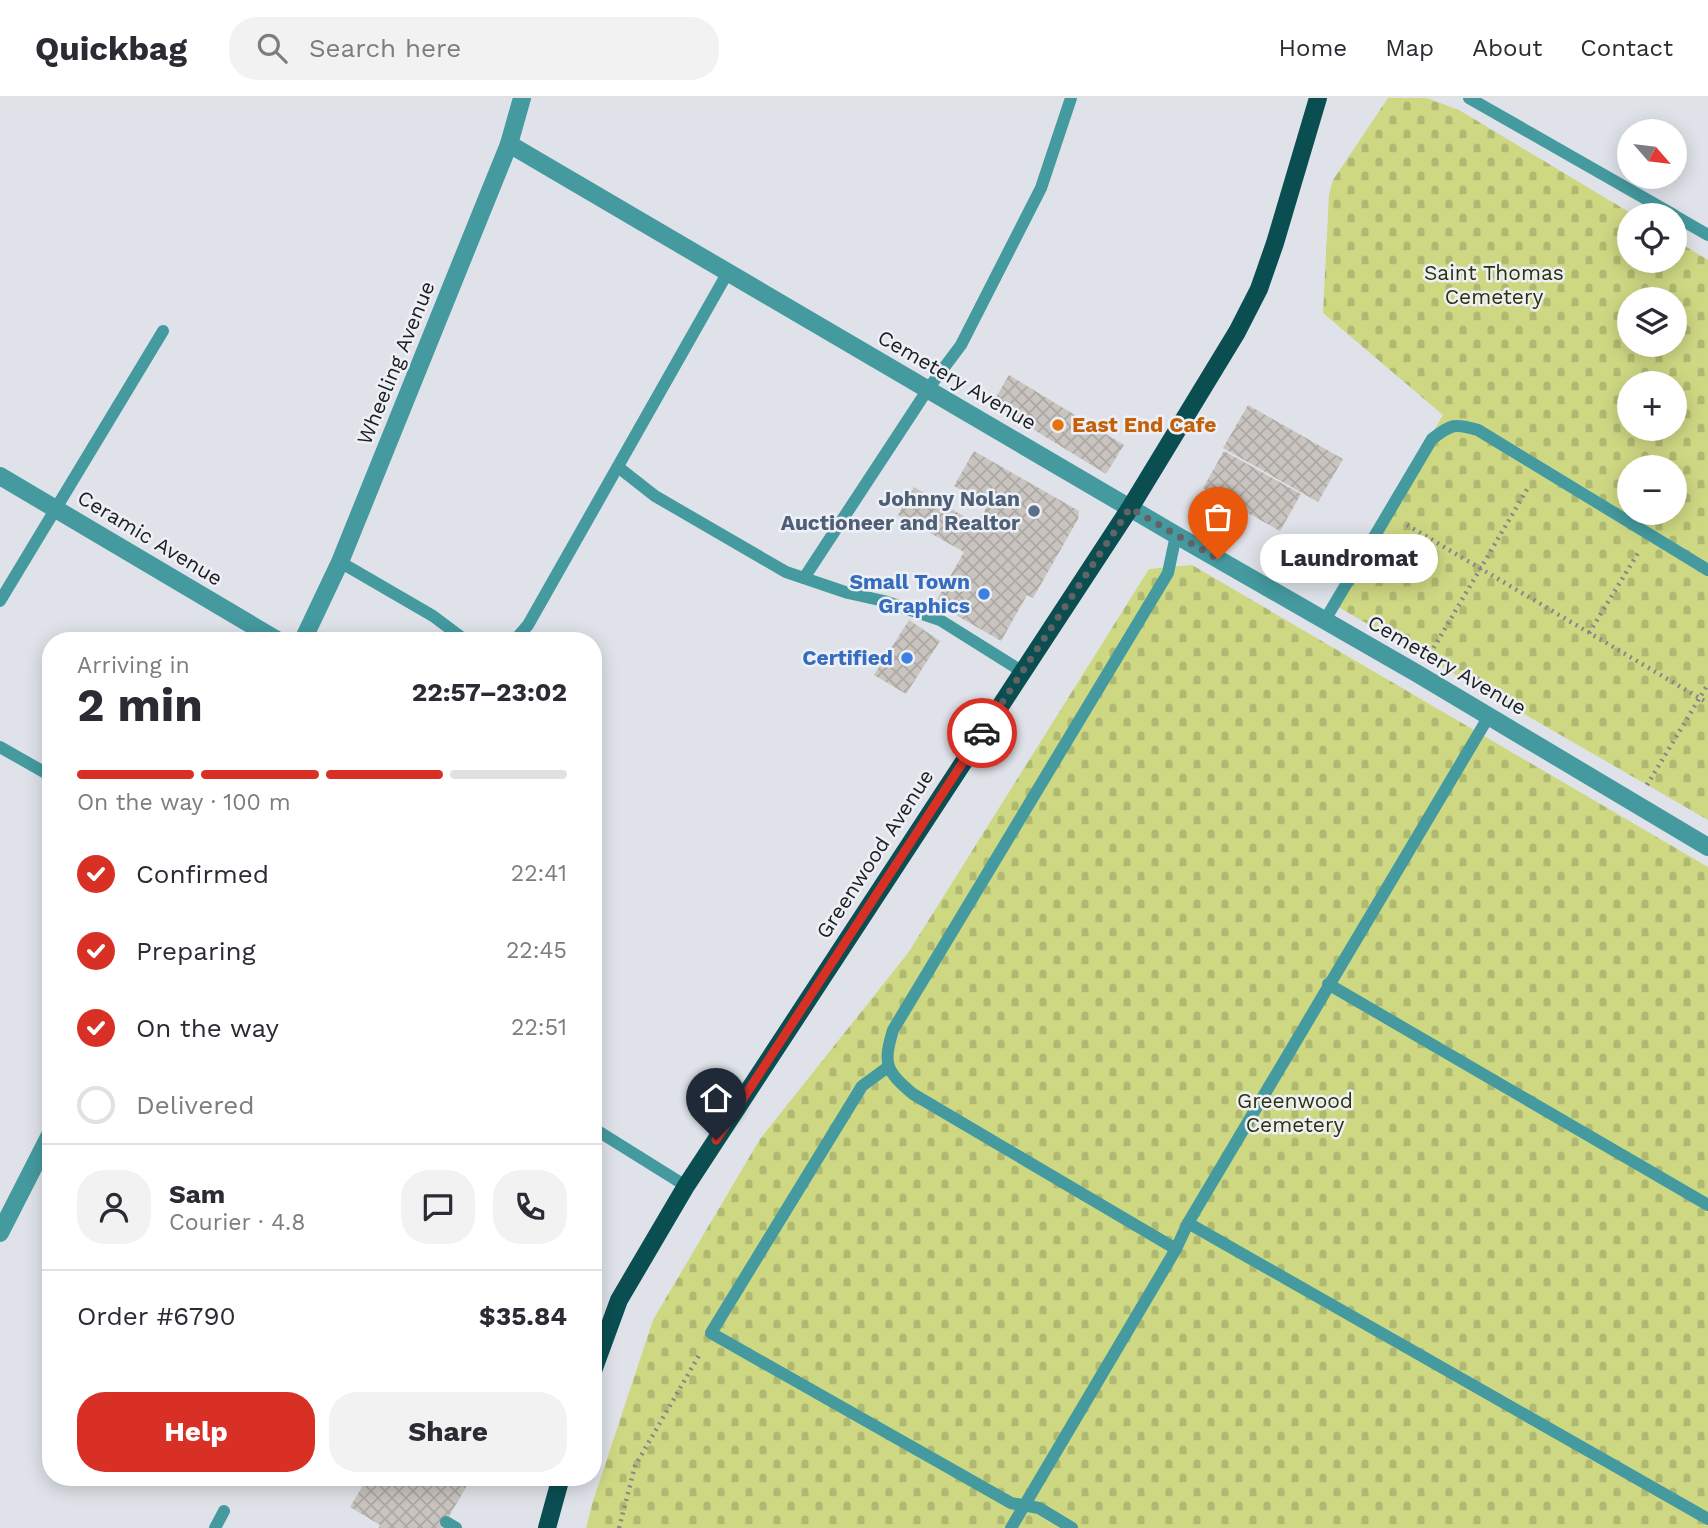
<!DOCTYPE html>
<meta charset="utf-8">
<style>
body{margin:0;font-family:"Work Sans",sans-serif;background:#f2f2f3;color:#2b2b33;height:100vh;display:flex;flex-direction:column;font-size:26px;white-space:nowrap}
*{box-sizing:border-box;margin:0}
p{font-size:23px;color:#7c7c81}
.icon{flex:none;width:38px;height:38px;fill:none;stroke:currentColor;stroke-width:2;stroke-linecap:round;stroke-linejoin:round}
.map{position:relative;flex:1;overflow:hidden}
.details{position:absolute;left:42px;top:534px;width:560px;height:854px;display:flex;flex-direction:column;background:#fff;border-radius:28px;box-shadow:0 4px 18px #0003}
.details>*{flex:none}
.needle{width:46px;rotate:118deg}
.fabs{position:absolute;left:1617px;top:21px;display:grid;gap:14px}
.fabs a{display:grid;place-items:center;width:70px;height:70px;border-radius:50%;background:#fff;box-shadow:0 4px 18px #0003;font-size:35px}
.pin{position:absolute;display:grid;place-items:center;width:60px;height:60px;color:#fff;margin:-72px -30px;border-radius:50% 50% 50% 0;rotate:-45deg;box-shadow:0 0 7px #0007}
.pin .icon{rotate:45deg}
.courier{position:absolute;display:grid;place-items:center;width:70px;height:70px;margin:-35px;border:5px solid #d93025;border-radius:50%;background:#fff;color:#222;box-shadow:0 2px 9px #0007}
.bubble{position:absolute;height:49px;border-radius:24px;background:#fff;box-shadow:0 4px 18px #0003;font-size:23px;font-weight:700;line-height:49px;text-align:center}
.headline em{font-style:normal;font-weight:700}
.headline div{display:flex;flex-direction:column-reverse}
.headline{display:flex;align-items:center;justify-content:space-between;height:119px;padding:0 35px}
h1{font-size:46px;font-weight:700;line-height:52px}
.bar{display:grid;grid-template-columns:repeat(4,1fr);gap:10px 7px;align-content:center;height:84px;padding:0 35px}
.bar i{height:9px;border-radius:5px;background:#e1e1e2}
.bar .selected{background:#d93025}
.bar p{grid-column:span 4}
.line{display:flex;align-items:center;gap:18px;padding:0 35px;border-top:2px solid #e1e1e2}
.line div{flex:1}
.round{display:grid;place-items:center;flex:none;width:74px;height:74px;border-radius:28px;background:#f2f2f3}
ol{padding:0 35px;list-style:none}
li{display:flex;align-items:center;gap:21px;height:77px}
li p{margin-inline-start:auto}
li .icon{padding:7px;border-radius:50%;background:#d93025;color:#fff;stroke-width:4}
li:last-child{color:#7c7c81}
li i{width:38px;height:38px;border:4px solid #e1e1e2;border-radius:50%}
.action{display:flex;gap:14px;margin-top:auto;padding:14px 35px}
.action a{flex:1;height:80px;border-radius:28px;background:#d93025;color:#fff;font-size:28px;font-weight:700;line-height:80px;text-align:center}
.action a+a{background:#f2f2f3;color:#2b2b33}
header{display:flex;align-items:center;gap:42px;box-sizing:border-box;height:98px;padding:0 35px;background:#fff;border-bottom:2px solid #e1e1e2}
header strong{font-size:33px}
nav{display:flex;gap:38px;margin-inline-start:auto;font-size:24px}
.search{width:490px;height:63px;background:#f2f2f3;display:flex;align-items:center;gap:18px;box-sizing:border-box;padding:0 24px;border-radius:28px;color:#7c7c81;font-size:26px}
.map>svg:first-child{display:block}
.cemetery{fill:url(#cemetery-stones);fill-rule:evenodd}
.building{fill:url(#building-cross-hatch)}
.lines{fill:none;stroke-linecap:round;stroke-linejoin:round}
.path{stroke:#84878b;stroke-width:4.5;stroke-dasharray:2 5;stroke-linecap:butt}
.service{stroke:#449a9f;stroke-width:12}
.minor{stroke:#449a9f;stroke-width:18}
.primary{stroke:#0a4e52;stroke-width:18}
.done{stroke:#616366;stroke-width:7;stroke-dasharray:0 12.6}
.route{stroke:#d93025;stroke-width:9}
.food-dot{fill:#e8710a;stroke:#edf0f6;stroke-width:2.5}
.service-dot{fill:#5c6f8a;stroke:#edf0f6;stroke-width:2.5}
.shop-dot{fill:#3f7fe0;stroke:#edf0f6;stroke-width:2.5}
.labels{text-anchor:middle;stroke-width:5;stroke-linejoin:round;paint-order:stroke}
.park-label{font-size:21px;fill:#2f3207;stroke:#edf0f6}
.street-label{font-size:21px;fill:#1d1e20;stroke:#edf0f6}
.food-label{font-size:21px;font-weight:bold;fill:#c56008;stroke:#edf0f6;text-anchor:start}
.service-label{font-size:21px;font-weight:bold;fill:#4e5e75;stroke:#edf0f6;text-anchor:end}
.shop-label{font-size:21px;font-weight:bold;fill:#366cbe;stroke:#edf0f6;text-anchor:end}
</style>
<header>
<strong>Quickbag</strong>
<div class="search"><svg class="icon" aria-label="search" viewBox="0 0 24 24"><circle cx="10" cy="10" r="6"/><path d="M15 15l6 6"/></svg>Search here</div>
<nav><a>Home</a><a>Map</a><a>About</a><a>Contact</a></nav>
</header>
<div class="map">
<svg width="1708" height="1430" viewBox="0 0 1708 1430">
<defs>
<pattern id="cemetery-stones" width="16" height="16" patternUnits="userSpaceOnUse" patternTransform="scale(1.75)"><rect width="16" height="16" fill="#ced883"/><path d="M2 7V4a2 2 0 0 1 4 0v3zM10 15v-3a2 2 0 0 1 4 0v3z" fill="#b0b971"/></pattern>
<pattern id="building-cross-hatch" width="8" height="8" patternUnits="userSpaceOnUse" patternTransform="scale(1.75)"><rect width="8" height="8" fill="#c9c4bf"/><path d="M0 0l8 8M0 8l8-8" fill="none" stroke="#aca8a4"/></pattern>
</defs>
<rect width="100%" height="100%" fill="#dfe3e9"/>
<g class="cemetery">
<path d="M1388,0H1427L1459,12L1634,117H1629V163H1675V142L1708,162V722L1333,506L1443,317L1323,215L1329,96L1333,82ZM1629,201H1675V247H1629ZM1629,285H1675V331H1629ZM1629,369H1675V415H1629Z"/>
<polygon points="1192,467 1708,769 1708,1430 586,1430 593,1403 653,1222 760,1041 908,855 1149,471"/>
</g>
<g class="building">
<polygon points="1009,277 1124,347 1106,376 992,306"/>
<polygon points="1248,307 1343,361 1318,404 1223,350"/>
<polygon points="974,353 1079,413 1078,421 1033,500 1027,497 1001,543 935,505 964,454 898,417 914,389 977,426 988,407 954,388"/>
<polygon points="1224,353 1301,396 1280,433 1203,390"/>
<polygon points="909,522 940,543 906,596 874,577"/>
<polygon points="368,1379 456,1379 468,1386 442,1430 379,1430 380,1427 350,1409"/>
</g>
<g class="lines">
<g class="path">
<polyline points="1407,427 1708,605"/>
<polyline points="1589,535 1638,455"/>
<polyline points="1430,556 1529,388"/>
<polyline points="1647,687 1708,586"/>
<polyline points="619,1430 635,1368 701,1254"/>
</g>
<g class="service">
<polyline points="1469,0 1674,117"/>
<polyline points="1675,118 1708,137"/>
<polyline points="618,369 655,398 786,474 848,495 884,503 940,522 1023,574"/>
<path d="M1176,437L1168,475L893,932C883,966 885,972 913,996L1176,1151"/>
<polyline points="340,464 433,518 465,542"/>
<polyline points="804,480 928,291 961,247 1041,90 1071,0"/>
<polyline points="0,503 163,233"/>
<path d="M1325,522L1432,341C1451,326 1455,325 1478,332L1708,472"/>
<polyline points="515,542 528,527 728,174"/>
<polyline points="0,649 51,678"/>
<polyline points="1328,886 1708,1107"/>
<polyline points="888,969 862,988 711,1235 1011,1405 1039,1410 1072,1430"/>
<polyline points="593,1030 686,1088"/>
<polyline points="1188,1125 1708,1421"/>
<polyline points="446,1424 456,1430"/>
<polyline points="215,1430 224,1413"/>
<polyline points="1011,1430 1176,1151 1188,1125 1489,618"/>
</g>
<g class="minor">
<polyline points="509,46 1176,437 1418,576 1708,749"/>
<polyline points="0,378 277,542"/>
<polyline points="303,542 340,464 509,46 522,0"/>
<polyline points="0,1135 51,1035"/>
</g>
<g class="primary">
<polyline points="593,1273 619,1202 686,1088 1130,410 1237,234 1259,191 1275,145 1318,0"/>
<polyline points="547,1430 561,1379"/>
</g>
</g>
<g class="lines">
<polyline class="done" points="982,635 1130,410 1218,461"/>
<polyline class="route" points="716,1042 982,635"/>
</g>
<circle class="food-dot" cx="1058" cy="327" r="7"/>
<circle class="service-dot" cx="1034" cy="413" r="7"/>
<g class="shop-dot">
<circle cx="984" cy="496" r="7"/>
<circle cx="907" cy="560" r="7"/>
</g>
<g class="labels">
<g class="park-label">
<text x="1494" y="182">Saint Thomas<tspan x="1494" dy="24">Cemetery</tspan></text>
<text x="1295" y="1010">Greenwood<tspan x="1295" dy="24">Cemetery</tspan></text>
</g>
<g class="street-label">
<text transform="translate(396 265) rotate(-68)" y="7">Wheeling Avenue</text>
<text transform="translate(957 282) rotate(30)" y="7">Cemetery Avenue</text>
<text transform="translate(150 440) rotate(31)" y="7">Ceramic Avenue</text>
<text transform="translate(1447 567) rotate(30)" y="7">Cemetery Avenue</text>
<text transform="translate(875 756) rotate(-57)" y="7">Greenwood Avenue</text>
</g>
<g class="food-label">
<text x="1072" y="334">East End Cafe</text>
</g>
<g class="service-label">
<text x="1020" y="408">Johnny Nolan<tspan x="1020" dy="24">Auctioneer and Realtor</tspan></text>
</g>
<g class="shop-label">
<text x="970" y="491">Small Town<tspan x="970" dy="24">Graphics</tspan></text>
<text x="893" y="567">Certified</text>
</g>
</g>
</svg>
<div class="fabs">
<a><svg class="needle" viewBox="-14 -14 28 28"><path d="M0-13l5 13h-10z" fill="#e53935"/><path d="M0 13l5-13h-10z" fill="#7c7c81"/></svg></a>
<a><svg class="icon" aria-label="locate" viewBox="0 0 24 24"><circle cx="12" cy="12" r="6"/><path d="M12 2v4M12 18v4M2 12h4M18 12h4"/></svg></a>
<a><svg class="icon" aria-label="layers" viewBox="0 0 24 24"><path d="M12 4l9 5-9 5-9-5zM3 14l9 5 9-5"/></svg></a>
<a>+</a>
<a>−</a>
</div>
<div class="pin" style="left:1218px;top:461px;background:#ea580c"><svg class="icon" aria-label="bag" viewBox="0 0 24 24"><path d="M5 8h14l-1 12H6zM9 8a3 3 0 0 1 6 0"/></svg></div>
<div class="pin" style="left:716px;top:1042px;background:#1f2937"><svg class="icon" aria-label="home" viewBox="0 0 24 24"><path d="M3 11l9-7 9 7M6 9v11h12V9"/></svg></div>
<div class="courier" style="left:982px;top:635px"><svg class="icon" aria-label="car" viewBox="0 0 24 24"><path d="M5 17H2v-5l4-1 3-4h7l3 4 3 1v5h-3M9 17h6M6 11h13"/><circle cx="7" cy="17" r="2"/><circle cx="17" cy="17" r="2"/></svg></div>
<div class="bubble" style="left:1260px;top:436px;width:178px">Laundromat</div>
<section class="details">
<div class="headline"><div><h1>2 min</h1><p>Arriving in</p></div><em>22:57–23:02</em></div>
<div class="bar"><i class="selected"></i><i class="selected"></i><i class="selected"></i><i></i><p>On the way · 100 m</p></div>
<ol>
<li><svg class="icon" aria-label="check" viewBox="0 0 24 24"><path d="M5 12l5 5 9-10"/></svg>Confirmed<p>22:41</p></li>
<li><svg class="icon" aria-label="check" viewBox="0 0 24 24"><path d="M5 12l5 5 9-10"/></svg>Preparing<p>22:45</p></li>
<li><svg class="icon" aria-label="check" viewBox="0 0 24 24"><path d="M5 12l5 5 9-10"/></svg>On the way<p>22:51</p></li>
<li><i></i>Delivered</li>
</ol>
<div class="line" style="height:126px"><a class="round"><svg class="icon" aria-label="person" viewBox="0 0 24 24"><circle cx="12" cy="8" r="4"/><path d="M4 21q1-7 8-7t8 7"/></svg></a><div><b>Sam</b><p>Courier · 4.8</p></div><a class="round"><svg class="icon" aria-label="chat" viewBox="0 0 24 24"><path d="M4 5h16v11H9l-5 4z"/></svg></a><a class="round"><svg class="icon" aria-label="phone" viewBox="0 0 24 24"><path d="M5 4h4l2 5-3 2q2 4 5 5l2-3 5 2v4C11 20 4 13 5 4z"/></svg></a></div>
<div class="line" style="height:91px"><div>Order #6790</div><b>$35.84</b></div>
<div class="action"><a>Help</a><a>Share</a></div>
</section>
</div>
